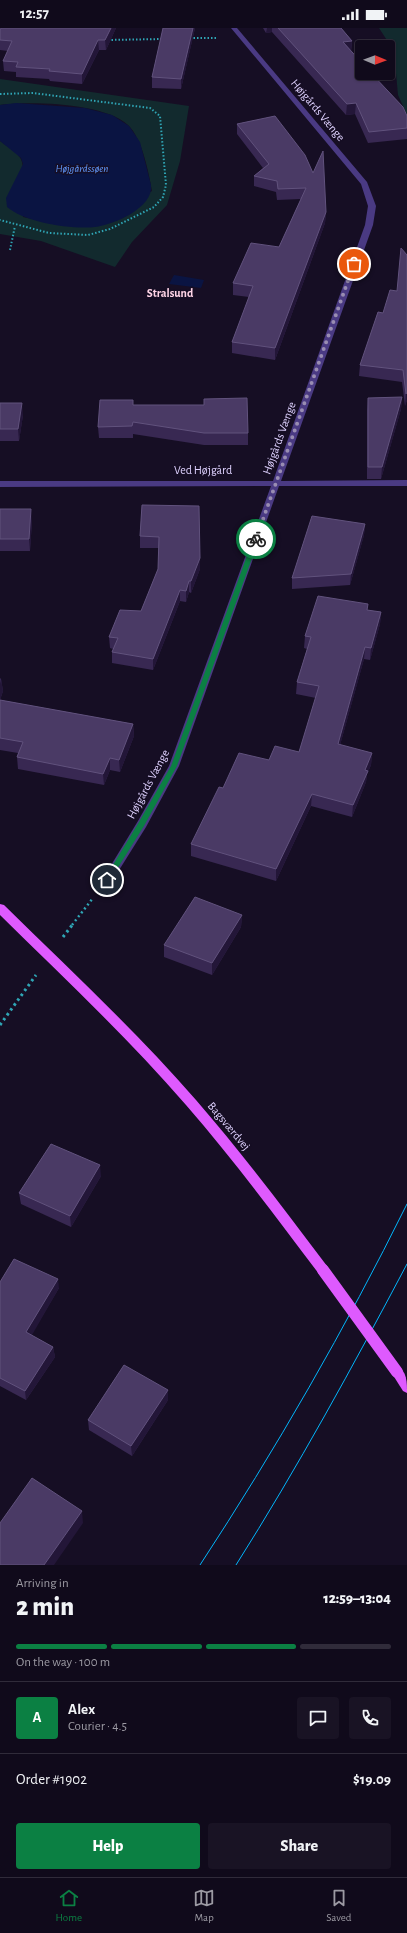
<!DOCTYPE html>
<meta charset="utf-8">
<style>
body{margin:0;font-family:"Alegreya Sans",sans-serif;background:#191324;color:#f1f3f6;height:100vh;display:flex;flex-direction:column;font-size:15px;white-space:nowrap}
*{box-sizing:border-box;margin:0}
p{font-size:13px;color:#9c9aa3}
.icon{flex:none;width:22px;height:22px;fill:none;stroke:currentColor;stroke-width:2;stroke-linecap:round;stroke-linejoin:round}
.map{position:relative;height:1537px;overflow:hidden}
.sheet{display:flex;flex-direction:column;background:#100a1b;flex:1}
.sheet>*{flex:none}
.needle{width:26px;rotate:91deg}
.tools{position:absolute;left:355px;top:12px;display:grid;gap:8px}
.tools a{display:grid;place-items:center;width:40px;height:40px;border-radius:4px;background:#100a1b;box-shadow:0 1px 3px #0004,0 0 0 1px #302b3a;font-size:20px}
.pin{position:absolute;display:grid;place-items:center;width:34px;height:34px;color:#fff;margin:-17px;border:2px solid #fff;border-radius:50%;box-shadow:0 1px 4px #0007}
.courier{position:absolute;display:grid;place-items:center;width:40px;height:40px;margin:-20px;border:3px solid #0b8043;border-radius:50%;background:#fff;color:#222;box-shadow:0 1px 5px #0007}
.overview em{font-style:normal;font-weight:800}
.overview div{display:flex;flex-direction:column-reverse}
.overview{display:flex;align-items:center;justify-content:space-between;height:68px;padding:0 16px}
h1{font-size:26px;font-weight:800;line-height:30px}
.bar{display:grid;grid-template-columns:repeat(4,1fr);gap:6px 4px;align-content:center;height:48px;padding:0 16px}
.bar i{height:5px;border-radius:3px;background:#302b3a}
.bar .current{background:#0b8043}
.bar p{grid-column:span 4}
.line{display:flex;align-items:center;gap:10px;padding:0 16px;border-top:1px solid #302b3a}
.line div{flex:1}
.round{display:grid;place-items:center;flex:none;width:42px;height:42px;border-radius:4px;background:#191324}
.primary-button{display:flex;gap:8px;margin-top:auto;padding:8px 16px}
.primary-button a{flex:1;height:46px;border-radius:4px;background:#0b8043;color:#fff;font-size:16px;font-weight:800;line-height:46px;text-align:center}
.primary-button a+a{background:#191324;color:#f1f3f6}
.status{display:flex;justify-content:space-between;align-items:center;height:28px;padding:0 20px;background:#100a1b;direction:ltr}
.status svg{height:11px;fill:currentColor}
.dock{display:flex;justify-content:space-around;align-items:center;height:56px;border-top:1px solid #302b3a;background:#100a1b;font-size:11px;color:#9c9aa3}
.dock a{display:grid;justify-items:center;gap:2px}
.dock .current{color:#0b8043}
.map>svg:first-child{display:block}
.green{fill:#122a2e}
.water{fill:#0a1442}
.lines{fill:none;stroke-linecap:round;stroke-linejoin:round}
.path-far2{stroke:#2fa5b5;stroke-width:2;stroke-dasharray:1.5 2;stroke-linecap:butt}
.path-far1{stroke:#2fa5b5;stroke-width:2.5;stroke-dasharray:2 3;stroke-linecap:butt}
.path{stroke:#2fa5b5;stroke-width:3;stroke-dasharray:2.5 3.5;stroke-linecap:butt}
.minor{fill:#4a3a83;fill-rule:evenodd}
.primary{fill:#de5afe;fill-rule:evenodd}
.tram{stroke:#02b5fb;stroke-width:1}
.primary-bridge{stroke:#de5afe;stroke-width:12}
.wall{fill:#382852}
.shaded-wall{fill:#231638}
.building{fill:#4a3a65;stroke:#61527d}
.route{fill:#0b8043}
.done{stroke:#998db2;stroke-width:4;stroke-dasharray:0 7.2}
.labels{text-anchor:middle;stroke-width:3;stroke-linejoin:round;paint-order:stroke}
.far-water-label{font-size:11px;font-style:italic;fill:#6199fe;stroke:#160e24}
.street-label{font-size:12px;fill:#dfd2ff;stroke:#160e24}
.far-quarter-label{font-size:12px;font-weight:bold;fill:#ffd4e7;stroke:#160e24}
</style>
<div class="status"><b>12:57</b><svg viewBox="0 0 49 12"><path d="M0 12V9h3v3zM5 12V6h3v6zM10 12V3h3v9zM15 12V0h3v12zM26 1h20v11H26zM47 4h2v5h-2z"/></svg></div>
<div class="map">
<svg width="407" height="1537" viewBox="0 0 407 1537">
<rect width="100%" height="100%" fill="#160e24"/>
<g class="green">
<polygon points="379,0 407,0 407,87 398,67 394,23"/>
<path d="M0,51L189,78L180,133L167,177L132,214L115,239L41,213L0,206V113C10,121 26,128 22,142L23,189L57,196L94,199L152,163C149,145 142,110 128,97C104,75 31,73 0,77Z"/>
</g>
<g class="water">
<path d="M16,75L85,80L112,87L129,98L140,114L151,157C154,180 113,197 95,199C72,202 24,194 7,179L6,170L23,136L21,130L0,113V77Z"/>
<polygon points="174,247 204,252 201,260 169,256"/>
</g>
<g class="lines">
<g class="path-far2">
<polyline points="190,10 217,10"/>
<polyline points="108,12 163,11"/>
<polyline points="0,66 33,65 150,80 160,88 166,157 163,169 154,179 110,201 88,207 49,205 0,192"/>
<polyline points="10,222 15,198"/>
</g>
<polyline class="path-far1" points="72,897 93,870"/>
<g class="path">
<polyline points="63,909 73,896"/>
<polyline points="0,997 36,947"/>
</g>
<polygon class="minor" points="231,0 237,0 367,154 376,178 373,197 281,453 407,452 407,458 279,458 179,738 146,799 111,855 103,855 102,852 138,793 169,738 271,458 0,459 0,453 273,453 365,197 368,178 361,156"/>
<g class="primary">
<path d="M0,876L4,877C69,941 136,1003 196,1072C242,1125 285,1182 327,1238L329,1242L327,1246L323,1247L319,1246C276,1189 233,1131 186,1077C128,1010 63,949 0,887Z"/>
<path d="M397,1338C407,1343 407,1354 407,1365L403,1363L391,1344L393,1340Z"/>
</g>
<g class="tram">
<path d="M200,1537C276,1421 345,1301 407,1176"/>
<path d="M236,1537C298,1439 353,1338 407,1236"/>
</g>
<polyline class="primary-bridge" points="323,1242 397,1344"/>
</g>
<g class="wall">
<polygon points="116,0 106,22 99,22 82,56 50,53 49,51 16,49 16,44 4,43 3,33 8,23 0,22 0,2"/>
<polygon points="158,0 195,0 181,61 152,60 152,49 163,0"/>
<polygon points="263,0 341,0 352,13 351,23 407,88 407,111 368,115 355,86 346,87 272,4 266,5"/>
<polygon points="275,88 326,184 325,195 275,332 232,325 232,314 249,269 233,267 233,255 279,219 301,171 277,172 276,164 254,158 254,148 263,140 237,106 237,96"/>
<polygon points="397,263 407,372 405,378 402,354 359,348 360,337"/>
<polygon points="402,369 401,381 381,451 367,451 367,382 368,370"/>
<polygon points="133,372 133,377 248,405 248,417 204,417 133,406 133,410 99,410 98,399"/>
<polygon points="0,375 23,387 19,413 0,413"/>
<polygon points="142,477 200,541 191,565 189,564 186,574 180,573 153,642 112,635 112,624 113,621 110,620 109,609 141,583 158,541 159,520 140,520 140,508"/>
<polygon points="0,481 32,493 30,523 0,523"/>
<polygon points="365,496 364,507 350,557 292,561 292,550"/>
<polygon points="368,582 381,584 380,596 370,632 364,631 340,717 372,725 371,737 367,746 366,754 352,789 311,778 276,853 191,828 191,816 223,760 269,732 299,724 316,670 296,666 297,654 307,621 304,620 305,608"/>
<polygon points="0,650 1,651 3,663 0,672 133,696 134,708 120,744 110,742 104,757 18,741 17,729 18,725 0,722"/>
<polygon points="242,887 241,899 212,947 164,929 164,917"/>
<polygon points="101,1148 71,1199 21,1176 19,1165"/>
<polygon points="0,1254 59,1260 31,1307 53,1319 55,1329 26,1372 0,1358"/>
<polygon points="168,1372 132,1428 89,1402 88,1392"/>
</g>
<g class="shaded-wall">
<polygon points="111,0 116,0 106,22 105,12"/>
<polygon points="193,0 195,0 181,61 181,51"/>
<polygon points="267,0 272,0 272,4 266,5"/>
<polygon points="98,12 99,22 82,56 82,46"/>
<polygon points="352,13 351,23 343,14"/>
<polygon points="356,75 355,86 346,87 347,76"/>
<polygon points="326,184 325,195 275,332 275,320"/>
<polygon points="407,364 407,372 405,378 406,366"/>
<polygon points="402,369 401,381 381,451 382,439"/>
<polygon points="22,375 23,387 19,413 18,401"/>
<polygon points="31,481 32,493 30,523 29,511"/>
<polygon points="365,496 364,507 350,557 351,546"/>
<polygon points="200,530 200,541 191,565 191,553"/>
<polygon points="189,553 189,564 186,574 186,563"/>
<polygon points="180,562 180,573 153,642 153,631"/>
<polygon points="381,584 380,596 370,632 371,620"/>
<polygon points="365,619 364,631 337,728 338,716"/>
<polygon points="1,651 3,663 0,672 0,656"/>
<polygon points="133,696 134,708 120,744 119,732"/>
<polygon points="372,725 371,737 367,746 366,754 352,789 353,777 365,742"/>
<polygon points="110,730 110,742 104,757 103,746"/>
<polygon points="312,766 311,778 276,853 276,841"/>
<polygon points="242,887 241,899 212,947 212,935"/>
<polygon points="100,1137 101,1148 71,1199 70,1188"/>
<polygon points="58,1251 59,1260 28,1314 26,1304"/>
<polygon points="53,1319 55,1329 26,1372 25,1363"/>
<polygon points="168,1362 168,1372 132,1428 131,1418"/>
<polygon points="82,1483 83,1495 54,1537 44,1537"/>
</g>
<g class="building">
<polygon points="1,0 111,0 105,12 98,12 82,46 49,43 50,41 16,39 18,34 3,33 12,13 0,12 0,2"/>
<polygon points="163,0 193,0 181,51 152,49"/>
<polygon points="278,0 341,0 352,13 343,14 362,35 362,45 371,45 403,79 407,88 407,100 369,104 356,75 347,76"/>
<polygon points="275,88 305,127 313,145 323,123 326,184 275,320 232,314 253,258 233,255 251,215 279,219 306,160 278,161 277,153 254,148 269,136 237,96"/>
<polygon points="401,220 407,227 407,364 406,366 403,342 360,337 378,284 383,285 390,262 397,263"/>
<polygon points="402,369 382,439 368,439 368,370"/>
<polygon points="247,370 248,405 204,405 133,394 132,398 98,399 100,372 133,372 133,377 204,377 204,371"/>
<polygon points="0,375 22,375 18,401 0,401"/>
<polygon points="142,477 199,478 200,530 191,553 189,553 186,563 180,562 153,631 112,624 118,610 109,609 120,582 141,583 158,541 159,509 140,508"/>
<polygon points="0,481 31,481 29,511 0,511"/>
<polygon points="312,488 365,496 351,546 292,550"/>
<polygon points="318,568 368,576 367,582 381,584 371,620 365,619 338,716 372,725 365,742 368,743 353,777 312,766 276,841 191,816 219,759 223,760 239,725 269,732 275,718 299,724 319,658 297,654 311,609 305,608"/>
<polygon points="0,672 133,696 119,732 110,730 103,746 17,729 23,714 0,710"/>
<polygon points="195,869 242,887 212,935 164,917"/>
<polygon points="51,1116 100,1137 70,1188 19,1165"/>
<polygon points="14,1231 58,1251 26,1304 53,1319 25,1363 0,1350 0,1254"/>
<polygon points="124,1337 168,1362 131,1418 88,1392"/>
<polygon points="32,1450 82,1483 44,1537 0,1537 0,1495"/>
</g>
<polygon class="route" points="256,509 259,511 177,738 144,798 109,854 105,854 105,850 139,794 171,738 253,511"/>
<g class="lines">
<polyline class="done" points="256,511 354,236"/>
</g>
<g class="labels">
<g class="far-water-label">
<text x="82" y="144">Højgårdssøen</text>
</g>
<g class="street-label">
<text transform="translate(318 82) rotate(50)" y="4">Højgårds Vænge</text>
<text transform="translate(279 410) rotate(-70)" y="4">Højgårds Vænge</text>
<text x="203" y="446">Ved Højgård</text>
<text transform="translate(148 756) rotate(-62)" y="4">Højgårds Vænge</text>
<text transform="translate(229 1098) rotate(50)" y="4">Bagsværdvej</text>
</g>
<g class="far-quarter-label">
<text x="170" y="269">Stralsund</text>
</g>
</g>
</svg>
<div class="tools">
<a><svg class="needle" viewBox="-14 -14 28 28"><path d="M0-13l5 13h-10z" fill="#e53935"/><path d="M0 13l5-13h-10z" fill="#9c9aa3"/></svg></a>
</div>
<div class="pin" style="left:354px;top:236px;background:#ea580c"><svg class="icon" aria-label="bag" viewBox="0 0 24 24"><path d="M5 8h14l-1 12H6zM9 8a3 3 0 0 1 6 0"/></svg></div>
<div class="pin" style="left:107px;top:852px;background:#1f2937"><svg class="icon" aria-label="home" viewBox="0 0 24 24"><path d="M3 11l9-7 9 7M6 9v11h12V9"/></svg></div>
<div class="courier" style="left:256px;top:511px"><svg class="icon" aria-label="bike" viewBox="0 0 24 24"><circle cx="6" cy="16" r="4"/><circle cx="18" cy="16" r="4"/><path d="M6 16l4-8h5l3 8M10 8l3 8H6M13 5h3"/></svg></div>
</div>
<section class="sheet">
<div class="overview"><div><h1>2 min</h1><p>Arriving in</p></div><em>12:59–13:04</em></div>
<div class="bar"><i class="current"></i><i class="current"></i><i class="current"></i><i></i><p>On the way · 100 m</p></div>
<div class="line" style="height:72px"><b class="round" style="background:#0b8043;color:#fff">A</b><div><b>Alex</b><p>Courier · 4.5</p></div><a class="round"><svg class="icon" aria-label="chat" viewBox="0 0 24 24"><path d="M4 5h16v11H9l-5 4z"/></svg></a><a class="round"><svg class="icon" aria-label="phone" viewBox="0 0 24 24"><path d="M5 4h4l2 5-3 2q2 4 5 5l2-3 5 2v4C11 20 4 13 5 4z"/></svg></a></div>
<div class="line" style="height:52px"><div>Order #1902</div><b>$19.09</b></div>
<div class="primary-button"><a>Help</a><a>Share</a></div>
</section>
<nav class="dock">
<a class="current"><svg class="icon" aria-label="home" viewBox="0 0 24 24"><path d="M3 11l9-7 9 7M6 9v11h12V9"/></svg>Home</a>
<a><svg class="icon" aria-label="map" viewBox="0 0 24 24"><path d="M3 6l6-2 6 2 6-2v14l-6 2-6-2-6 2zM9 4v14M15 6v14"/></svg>Map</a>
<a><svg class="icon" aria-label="saved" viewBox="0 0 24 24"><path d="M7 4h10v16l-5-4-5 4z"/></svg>Saved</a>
</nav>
